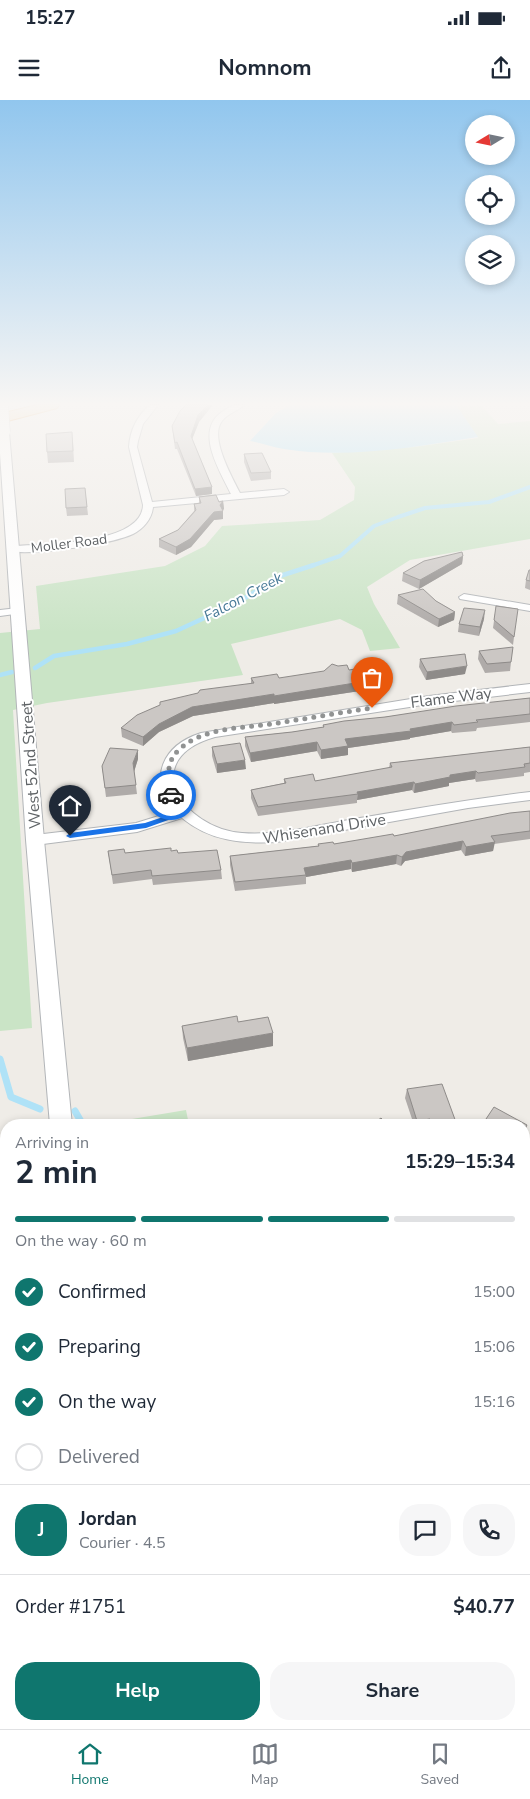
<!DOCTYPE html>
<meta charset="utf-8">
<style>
body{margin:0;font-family:"Nunito Sans",sans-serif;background:#f6f6f7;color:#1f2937;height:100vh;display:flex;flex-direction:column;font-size:19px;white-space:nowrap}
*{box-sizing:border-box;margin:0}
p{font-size:16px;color:#747a83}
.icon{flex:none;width:28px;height:28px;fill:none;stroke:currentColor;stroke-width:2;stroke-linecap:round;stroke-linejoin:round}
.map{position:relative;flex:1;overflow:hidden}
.side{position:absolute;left:0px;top:1019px;width:530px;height:611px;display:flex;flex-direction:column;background:#fff;border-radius:20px 20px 0 0;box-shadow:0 2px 8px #0003}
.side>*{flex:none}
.needle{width:32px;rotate:260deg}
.tools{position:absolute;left:465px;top:15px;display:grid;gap:10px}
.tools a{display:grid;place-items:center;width:50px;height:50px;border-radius:50%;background:#fff;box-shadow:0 2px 8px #0003;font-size:25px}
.pin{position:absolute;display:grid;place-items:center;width:42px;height:42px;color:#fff;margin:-51px -21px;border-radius:50% 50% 50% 0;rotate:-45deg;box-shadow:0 0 5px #0007}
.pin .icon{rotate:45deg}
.courier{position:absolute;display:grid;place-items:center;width:50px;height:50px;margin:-25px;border:4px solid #1a73e8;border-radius:50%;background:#fff;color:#222;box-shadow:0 1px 6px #0007}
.summary em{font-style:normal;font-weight:700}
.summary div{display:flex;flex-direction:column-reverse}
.summary{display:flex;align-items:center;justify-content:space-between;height:85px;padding:0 15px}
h1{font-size:32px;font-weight:700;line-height:38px}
.bar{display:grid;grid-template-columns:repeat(4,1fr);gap:8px 5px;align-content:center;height:60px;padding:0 15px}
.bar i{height:6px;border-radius:4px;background:#e0e1e3}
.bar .selected{background:#0f766e}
.bar p{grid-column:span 4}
.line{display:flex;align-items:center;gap:12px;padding:0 15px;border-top:1px solid #e0e1e3}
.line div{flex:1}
.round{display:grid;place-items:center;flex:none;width:52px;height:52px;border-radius:20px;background:#f6f6f7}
ol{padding:0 15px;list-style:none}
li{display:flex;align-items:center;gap:15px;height:55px}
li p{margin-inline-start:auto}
li .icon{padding:5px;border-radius:50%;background:#0f766e;color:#fff;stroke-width:4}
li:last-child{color:#747a83}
li i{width:28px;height:28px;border:2px solid #e0e1e3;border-radius:50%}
.cta{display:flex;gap:10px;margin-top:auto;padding:10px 15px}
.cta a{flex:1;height:58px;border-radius:20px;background:#0f766e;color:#fff;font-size:20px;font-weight:700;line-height:58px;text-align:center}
.cta a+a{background:#f6f6f7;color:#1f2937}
.status{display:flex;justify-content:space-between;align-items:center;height:35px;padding:0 25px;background:#fff;direction:ltr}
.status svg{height:14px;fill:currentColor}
header{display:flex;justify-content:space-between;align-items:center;height:65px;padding:0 15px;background:#fff;font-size:22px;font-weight:700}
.tab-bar{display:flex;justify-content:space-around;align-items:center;height:70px;border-top:1px solid #e0e1e3;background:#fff;font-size:14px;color:#747a83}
.tab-bar a{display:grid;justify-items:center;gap:2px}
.tab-bar .selected{color:#0f766e}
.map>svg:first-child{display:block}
.green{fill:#cae4c6}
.water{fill:#afe2f7}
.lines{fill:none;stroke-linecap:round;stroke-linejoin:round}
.stream-far3{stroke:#afe2f7;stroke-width:4}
.stream-far2{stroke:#afe2f7;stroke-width:4.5}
.stream-far1{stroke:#afe2f7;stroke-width:7}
.stream{stroke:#afe2f7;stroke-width:9}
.minor-casing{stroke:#b2b5b8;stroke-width:2}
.tertiary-casing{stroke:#b2b5b8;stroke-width:2}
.motorway-casing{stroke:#df8517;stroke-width:2}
.minor{fill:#fff;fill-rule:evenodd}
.tertiary{fill:#fff;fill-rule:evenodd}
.motorway{fill:#f3d09a;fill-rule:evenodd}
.tertiary-bridge-casing{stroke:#b2b5b8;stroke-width:13;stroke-linecap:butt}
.tertiary-bridge{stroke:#fff;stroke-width:12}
.wall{fill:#afaba9}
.shaded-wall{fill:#8e8b89}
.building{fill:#cbc7c4;stroke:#8e8b89}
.route{fill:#1a73e8}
.done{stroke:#919393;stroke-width:5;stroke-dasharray:0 9}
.labels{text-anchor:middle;stroke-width:4;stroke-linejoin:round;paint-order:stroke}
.far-street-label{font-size:14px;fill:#5f6366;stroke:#fff}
.far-water-label{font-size:15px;font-style:italic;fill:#477997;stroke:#fff}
.street-label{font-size:16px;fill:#5f6366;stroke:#fff}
</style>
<div class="status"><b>15:27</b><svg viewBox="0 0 49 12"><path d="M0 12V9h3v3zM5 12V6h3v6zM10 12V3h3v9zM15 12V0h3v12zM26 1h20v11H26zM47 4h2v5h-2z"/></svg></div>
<header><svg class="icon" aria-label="menu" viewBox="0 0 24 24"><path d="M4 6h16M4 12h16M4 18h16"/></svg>Nomnom<svg class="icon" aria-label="share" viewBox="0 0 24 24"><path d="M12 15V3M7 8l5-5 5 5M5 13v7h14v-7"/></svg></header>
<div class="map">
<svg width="530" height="1629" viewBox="0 0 530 1629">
<rect width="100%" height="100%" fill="#efece7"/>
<g class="green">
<polygon points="456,305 481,305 498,324 530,321 530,439 410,460 367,487 374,504 400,548 370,551 362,530 340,519 231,544 243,575 47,603 13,610 32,928 0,931 0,533 40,529 36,486 165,466 205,446 222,426 320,420 354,400 355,387 332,353 414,347 478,338"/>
<polygon points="186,1010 189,1025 96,1025"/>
<polygon points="169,1624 262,1624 262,1629 172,1629"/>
</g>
<path class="water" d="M290,305H456L478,337C415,347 347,359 284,349C272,347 261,343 250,341L276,313Z"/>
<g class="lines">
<polyline class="stream-far3" points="311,466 340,456 374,426 398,417 425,408 489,402 530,387"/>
<g class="stream-far2">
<polyline points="35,568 54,556 127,544 176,531 237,503 280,476 314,465"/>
<polyline points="0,575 12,572"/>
</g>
<g class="stream-far1">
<polyline points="0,959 11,997 40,1009"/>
<polyline points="75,1011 83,1025"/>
</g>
<polyline class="stream" points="232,1624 233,1629"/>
<g class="minor-casing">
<g id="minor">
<path d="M150,305H158L143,324L138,341L137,347L152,402L231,394C220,371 194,331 222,312C230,306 235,304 244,305C238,311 228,313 222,321C209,337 232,377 240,393L284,389L289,392L284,395L153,407C152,419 143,429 133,434C112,444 32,456 10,451L9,449L14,446C43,444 142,445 143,405L129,347C130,330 137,316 150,305Z"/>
<polygon points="464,494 530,505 530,511 460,499 459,497"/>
<polygon points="18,508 24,511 22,513 0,516 0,510"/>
<path d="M530,584V592L429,604L215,637C137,659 182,728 242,733C279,736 318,725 354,719C413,709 471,699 530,692V700L468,708L277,742C242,744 210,741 182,718L137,732L35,745L30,743L28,740L30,737L35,735L136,723L175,711C147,678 163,645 201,633L429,596Z"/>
<polygon points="524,1201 530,1204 530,1237 524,1234"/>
<polygon points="530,1275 530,1297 524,1298 524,1277"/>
</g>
</g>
<g class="tertiary-casing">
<g id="tertiary">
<polygon points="4,329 9,332 44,740 72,1025 50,1025 26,740 0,353 0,330"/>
<rect x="95" y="1624" width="32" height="5"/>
</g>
</g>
<g class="motorway-casing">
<polygon id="motorway" points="37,305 59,305 57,308 0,323 0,314"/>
</g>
<use href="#minor" class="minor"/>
<use href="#tertiary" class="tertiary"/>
<use href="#motorway" class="motorway"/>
<g class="tertiary-bridge-casing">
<polyline id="tertiary-bridge" points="2,305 4,332"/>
</g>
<use href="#tertiary-bridge" class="tertiary-bridge"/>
</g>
<g class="wall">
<polygon points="199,322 192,339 212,387 212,394 196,396 177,349 175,349 172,326"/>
<polygon points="73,343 74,362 48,363 47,352"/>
<polygon points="244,354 271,372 271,379 251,381 244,362"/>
<polygon points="85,388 88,415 67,416 66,408"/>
<polygon points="199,397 219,402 223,401 224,409 222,411 223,419 214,420 191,447 176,455 159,447 159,439 178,430 194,411 194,404 199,403"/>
<polygon points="463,456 462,464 419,489 402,481 403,473"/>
<polygon points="530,470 530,490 525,488 526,480"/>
<polygon points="398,495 436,501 455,512 454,520 438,527 397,504"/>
<polygon points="496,506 514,537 513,545 493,528"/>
<polygon points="484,519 479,536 458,532 459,524"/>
<polygon points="479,551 511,562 510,571 485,573 478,559"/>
<polygon points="420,559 465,574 426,580 419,567"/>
<polygon points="251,578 279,578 386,587 274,604 274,603 193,616 159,632 143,646 122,637 121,628 251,584"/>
<polygon points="530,598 530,622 477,628 476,631 452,633 451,631 410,638 410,639 348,648 348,655 321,659 317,651 251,662 245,646 245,637 292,632 323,627 323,625"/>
<polygon points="212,647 246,669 217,673 212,656"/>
<polygon points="530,647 530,672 524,673 524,676 476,682 475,679 449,683 449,686 414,693 412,690 357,700 357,703 258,716 251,698 251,690 284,683 284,679 315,681 389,668 390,663"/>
<polygon points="138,659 134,671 137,694 106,697 102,666"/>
<polygon points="530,711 530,739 494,744 493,751 465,756 461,750 405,761 401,766 396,764 352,772 351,769 306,777 306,784 235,791 230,765 230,756 318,746 318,744 334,744 394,736"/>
<polygon points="108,751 125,753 171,751 178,753 221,770 222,779 153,785 152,779 113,784"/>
<polygon points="238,922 273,946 188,961 183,938 182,926"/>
<polygon points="407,989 457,1025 414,1025 405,998"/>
<polygon points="529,1079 530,1079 530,1097 526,1088"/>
<polygon points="524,1339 526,1345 530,1344 530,1416 524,1417"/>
</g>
<g class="shaded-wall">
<polygon points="208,305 213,305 199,322 191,342 191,336 198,315"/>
<polygon points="212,387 212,394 196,396 195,389"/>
<polygon points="223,401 224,409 222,411 223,411 223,419 214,420 191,447 176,455 176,447"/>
<polygon points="463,456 462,464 419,489 420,480"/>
<polygon points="485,510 484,519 479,536 480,527"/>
<polygon points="455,512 454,520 438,527 439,519"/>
<polygon points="467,566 465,574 426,580 427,572"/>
<polygon points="386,578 386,587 274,604 274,596"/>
<polygon points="274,594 274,603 193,616 159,632 143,646 143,637 159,624 192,607"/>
<polygon points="452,622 451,631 410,638 410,639 348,648 348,655 321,659 321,650 345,639"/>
<polygon points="317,642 317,651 251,662 250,653"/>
<polygon points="138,650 138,659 134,672 133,663"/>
<polygon points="245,660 246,669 217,673 217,664"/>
<polygon points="476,671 475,679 449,683 449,686 414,693 415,684 450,675"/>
<polygon points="414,682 412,690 357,700 358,694 357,692"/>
<polygon points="463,741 461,750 405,761 401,766 402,757 406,752"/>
<polygon points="495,742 493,751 465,756 466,747"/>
<polygon points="397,755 396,764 352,772 352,763"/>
<polygon points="351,760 351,769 306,777 304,768"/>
<polygon points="273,933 273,946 188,961 187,948"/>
<polygon points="527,1025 525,1033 524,1035 524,1030"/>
</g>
<g class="building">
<polygon points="186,305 208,305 198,315 191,336 212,387 195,389 177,342 175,343 172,326 180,311"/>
<polygon points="72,332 73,351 47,352 46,334"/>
<polygon points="262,353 271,372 251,373 244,354"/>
<polygon points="85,388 87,407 66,408 65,389"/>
<polygon points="216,395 219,402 223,401 220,405 223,411 214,412 190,439 176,447 159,439 178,430 196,410 194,404 201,403 199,397"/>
<polygon points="462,452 463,456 420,480 403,473 424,461"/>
<polygon points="529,470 530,470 530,481 526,480"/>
<polygon points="423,489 436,501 455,512 439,519 398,495"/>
<polygon points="496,506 518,509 514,537 494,520"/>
<polygon points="464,508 485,510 480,527 459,524"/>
<polygon points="513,547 511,562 487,564 479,551"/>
<polygon points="465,554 467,566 427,572 420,559"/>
<polygon points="332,564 338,566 347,565 349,570 379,565 386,578 274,596 274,594 192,607 159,624 143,637 121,628 137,615 160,605 160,602 198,593 200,590 254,583 251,578 277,574 279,578 324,571"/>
<polygon points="530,598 530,614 476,620 478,622 454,625 452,622 410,629 411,631 345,639 348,646 321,650 317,642 250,653 245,637 292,632 324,627 323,625 344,621 385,617 456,606"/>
<polygon points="240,643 245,660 217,664 212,647"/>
<polygon points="530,647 530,663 524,664 525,667 478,673 476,671 450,675 450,677 415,684 414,682 357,692 358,694 258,707 251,690 286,683 284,679 313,674 315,681 392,667 390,663"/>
<polygon points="110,648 138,650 133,663 136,685 105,688 102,666"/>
<polygon points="530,711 530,731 491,736 495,742 466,747 463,741 406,752 402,757 397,755 352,763 351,760 304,768 306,775 235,782 230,756 319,746 318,744 333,742 334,744 393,734 394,736 510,713"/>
<polygon points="171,748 171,751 177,750 178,753 217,750 221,770 152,776 151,770 112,775 108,751 124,749 125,753"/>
<polygon points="237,916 238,922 268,917 273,933 187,948 182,926"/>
<polygon points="442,984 457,1025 437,1025 436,1020 431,1021 430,1019 417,1021 407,989"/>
<polygon points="494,1007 527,1025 524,1030 524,1025 482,1025"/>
<polygon points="381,1018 388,1025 371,1025"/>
<polygon points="524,1339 526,1345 530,1344 530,1409 524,1411"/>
</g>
<linearGradient id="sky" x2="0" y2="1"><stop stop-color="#91c6ee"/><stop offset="0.57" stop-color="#f8f6f4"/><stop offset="1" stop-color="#f8f6f4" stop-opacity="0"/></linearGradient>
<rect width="530" height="533" fill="url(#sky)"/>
<polygon class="route" points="168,693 173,693 186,713 185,714 146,728 70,738 66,736 70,733 145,723 178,712 167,695"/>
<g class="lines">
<path class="done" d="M171,695C167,679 166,660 180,649C202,628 242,628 271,624C304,619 338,613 372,608"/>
</g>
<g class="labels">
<g class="far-street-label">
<text transform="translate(69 443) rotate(-7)" y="5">Moller Road</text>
</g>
<g class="far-water-label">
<text transform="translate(243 497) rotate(-28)" y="5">Falcon Creek</text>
</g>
<g class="street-label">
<text transform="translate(451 597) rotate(-7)" y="6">Flame Way</text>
<text transform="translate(30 665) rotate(-94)" y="6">West 52nd Street</text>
<text transform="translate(324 728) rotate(-9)" y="6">Whisenand Drive</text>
</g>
</g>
</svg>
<div class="tools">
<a><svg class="needle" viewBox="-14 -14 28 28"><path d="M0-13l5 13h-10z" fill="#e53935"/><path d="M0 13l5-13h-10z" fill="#747a83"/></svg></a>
<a><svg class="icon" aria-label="locate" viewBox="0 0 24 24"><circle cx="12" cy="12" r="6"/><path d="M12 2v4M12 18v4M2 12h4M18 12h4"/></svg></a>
<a><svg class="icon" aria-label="layers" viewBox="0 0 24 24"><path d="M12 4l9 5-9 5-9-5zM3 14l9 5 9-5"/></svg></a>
</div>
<div class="pin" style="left:372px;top:608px;background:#ea580c"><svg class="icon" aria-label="bag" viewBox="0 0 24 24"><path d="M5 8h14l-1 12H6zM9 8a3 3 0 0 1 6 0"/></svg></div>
<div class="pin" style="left:70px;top:736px;background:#1f2937"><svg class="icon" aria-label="home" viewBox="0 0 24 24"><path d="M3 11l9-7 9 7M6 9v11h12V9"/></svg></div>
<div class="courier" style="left:171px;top:695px"><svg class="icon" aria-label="car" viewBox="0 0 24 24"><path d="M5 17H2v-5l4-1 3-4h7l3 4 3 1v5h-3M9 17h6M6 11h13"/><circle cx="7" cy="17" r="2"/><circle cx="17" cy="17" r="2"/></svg></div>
<section class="side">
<div class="summary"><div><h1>2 min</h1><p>Arriving in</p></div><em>15:29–15:34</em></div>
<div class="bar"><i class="selected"></i><i class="selected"></i><i class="selected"></i><i></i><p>On the way · 60 m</p></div>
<ol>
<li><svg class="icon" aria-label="check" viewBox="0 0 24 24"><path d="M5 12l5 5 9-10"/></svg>Confirmed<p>15:00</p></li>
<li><svg class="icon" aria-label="check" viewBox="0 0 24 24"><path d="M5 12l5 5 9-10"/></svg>Preparing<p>15:06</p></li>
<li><svg class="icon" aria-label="check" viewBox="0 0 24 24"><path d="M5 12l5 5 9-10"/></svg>On the way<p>15:16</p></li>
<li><i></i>Delivered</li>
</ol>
<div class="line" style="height:90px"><b class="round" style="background:#0f766e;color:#fff">J</b><div><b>Jordan</b><p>Courier · 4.5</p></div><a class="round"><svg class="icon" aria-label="chat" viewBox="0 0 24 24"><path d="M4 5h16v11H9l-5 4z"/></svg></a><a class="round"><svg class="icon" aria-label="phone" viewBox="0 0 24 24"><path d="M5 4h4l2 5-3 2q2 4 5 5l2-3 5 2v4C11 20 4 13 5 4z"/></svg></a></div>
<div class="line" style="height:65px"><div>Order #1751</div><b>$40.77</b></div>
<div class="cta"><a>Help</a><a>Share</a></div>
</section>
</div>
<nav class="tab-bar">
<a class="selected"><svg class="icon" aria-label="home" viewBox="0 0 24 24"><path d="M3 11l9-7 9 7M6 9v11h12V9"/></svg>Home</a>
<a><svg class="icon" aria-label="map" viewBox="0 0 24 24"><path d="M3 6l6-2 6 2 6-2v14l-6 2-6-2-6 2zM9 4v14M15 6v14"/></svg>Map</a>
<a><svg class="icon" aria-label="saved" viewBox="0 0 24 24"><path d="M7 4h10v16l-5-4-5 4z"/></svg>Saved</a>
</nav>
